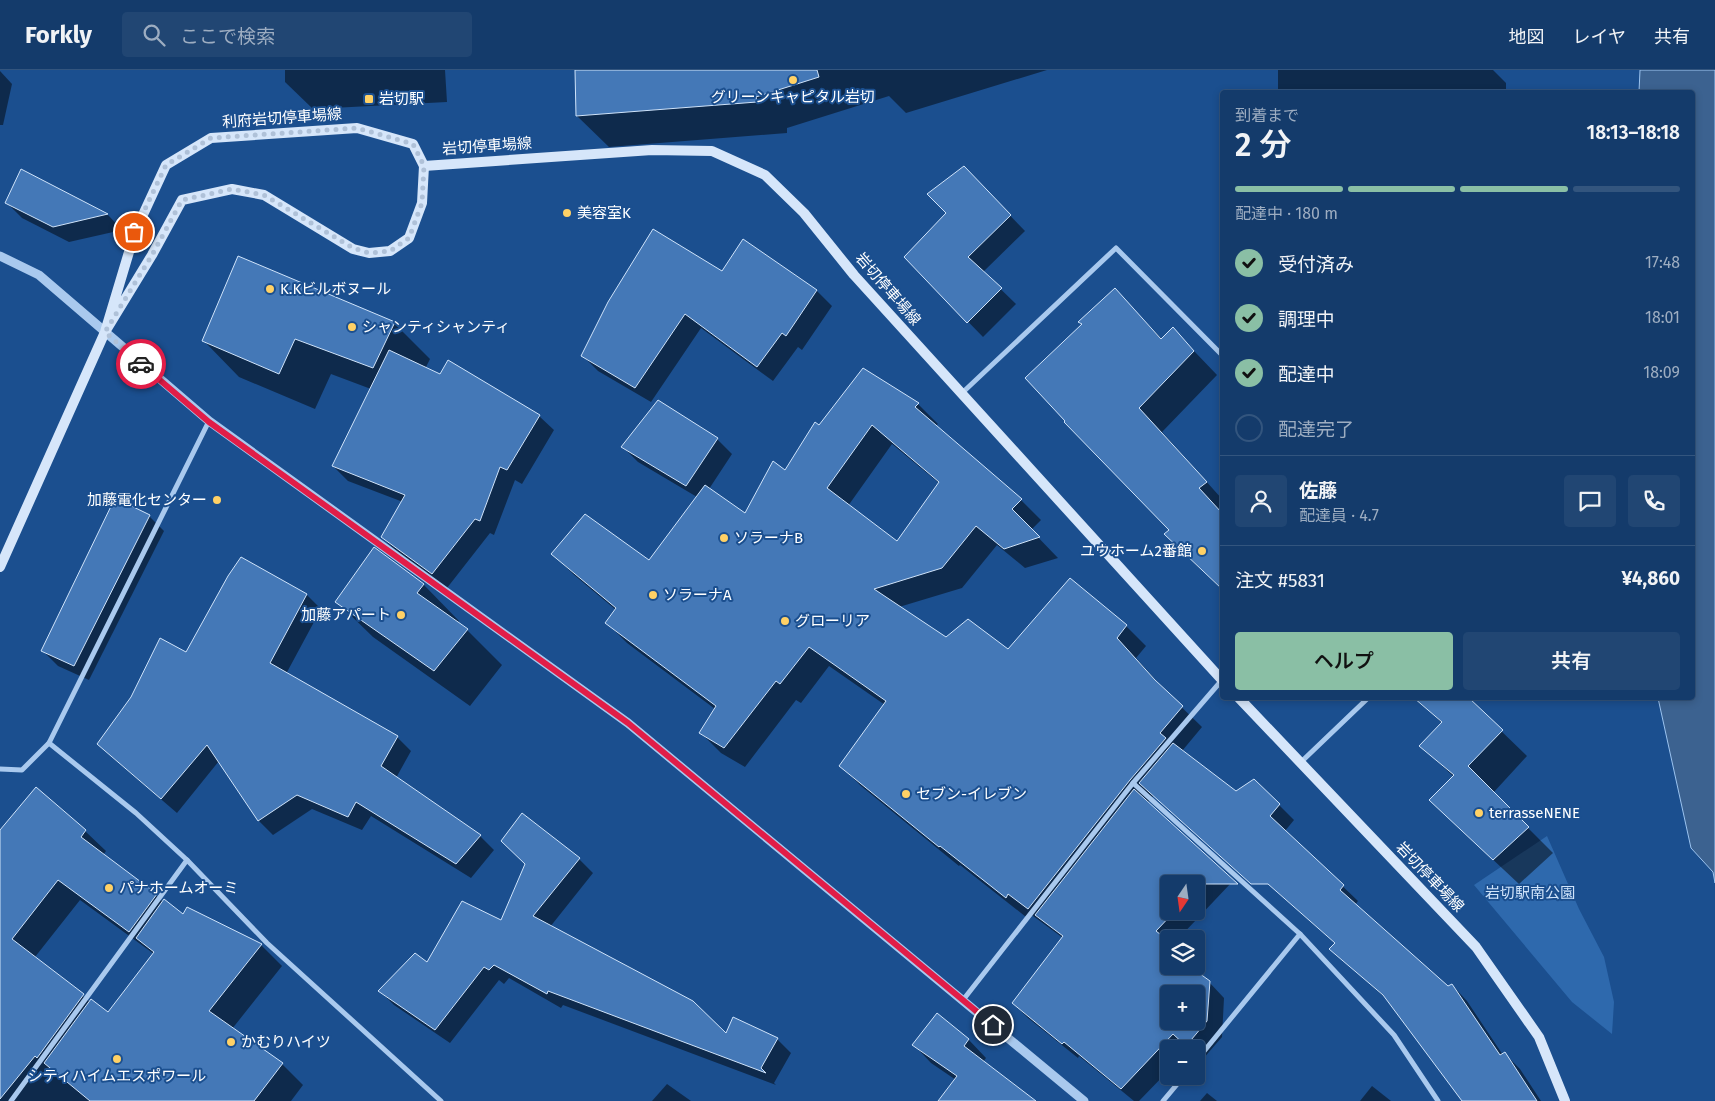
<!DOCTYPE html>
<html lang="ja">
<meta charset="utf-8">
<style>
body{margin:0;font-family:"Fira Sans","Noto Sans JP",sans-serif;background:#214673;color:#f1f3f6;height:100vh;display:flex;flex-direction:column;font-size:19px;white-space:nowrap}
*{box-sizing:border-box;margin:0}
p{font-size:16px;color:#9dadc1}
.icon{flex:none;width:28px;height:28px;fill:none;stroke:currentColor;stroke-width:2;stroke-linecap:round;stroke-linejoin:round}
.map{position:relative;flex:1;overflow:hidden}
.details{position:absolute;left:1220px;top:20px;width:475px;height:610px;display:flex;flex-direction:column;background:#143b6b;border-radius:5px;box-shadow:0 2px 8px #0003,0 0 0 1px #33557e}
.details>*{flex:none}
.needle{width:32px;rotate:193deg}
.buttons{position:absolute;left:1160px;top:805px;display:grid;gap:10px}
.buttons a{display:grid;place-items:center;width:45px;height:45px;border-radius:5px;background:#143b6b;box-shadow:0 2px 8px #0003,0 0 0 1px #33557e;font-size:25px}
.pin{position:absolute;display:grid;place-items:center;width:42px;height:42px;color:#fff;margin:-21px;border:2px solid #fff;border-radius:50%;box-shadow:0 1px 5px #0007}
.courier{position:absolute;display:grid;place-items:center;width:50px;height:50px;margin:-25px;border:4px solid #e11d48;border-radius:50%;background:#fff;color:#222;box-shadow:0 1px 6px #0007}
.head em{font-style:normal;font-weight:600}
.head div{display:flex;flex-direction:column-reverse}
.head{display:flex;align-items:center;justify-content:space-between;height:85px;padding:0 15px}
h1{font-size:32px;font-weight:600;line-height:38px}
.bar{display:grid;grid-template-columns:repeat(4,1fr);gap:8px 5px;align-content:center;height:60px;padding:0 15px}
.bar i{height:6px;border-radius:4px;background:#33557e}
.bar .on{background:#8abfa5}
.bar p{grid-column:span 4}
.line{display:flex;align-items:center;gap:12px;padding:0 15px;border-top:1px solid #33557e}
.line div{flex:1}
.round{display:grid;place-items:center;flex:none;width:52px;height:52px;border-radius:5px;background:#214673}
ol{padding:0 15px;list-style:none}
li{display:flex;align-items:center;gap:15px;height:55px}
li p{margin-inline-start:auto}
li .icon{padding:5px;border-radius:50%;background:#8abfa5;color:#111;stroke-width:4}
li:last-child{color:#9dadc1}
li i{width:28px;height:28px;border:2px solid #33557e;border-radius:50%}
.cta{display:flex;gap:10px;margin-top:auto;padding:10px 15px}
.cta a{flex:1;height:58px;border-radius:5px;background:#8abfa5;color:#111;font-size:20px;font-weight:600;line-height:58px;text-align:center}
.cta a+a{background:#214673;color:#f1f3f6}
header{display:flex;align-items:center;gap:30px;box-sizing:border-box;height:70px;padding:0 25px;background:#143b6b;border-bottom:1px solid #33557e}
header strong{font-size:24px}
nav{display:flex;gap:28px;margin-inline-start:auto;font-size:18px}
.search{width:350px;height:45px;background:#214673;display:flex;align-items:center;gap:12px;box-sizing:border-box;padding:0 18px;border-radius:5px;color:#9dadc1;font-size:19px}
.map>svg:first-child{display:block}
.green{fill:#2e69ad}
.water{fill:#3c6290;stroke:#9cc4f0}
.shadow{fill:#0007;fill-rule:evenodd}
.building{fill:#4478b7;stroke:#cfe3fa;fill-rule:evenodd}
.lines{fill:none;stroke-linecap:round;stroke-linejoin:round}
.minor{stroke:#a9c9ee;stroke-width:5}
.tertiary{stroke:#a9c9ee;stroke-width:9}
.secondary{stroke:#d6e6fa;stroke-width:10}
.done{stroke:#afc1d8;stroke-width:5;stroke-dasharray:0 9}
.route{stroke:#e11d48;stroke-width:6}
.poi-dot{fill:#ffd166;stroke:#1b4f8f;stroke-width:2}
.labels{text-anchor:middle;stroke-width:4;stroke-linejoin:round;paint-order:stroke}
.poi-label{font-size:15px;fill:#fff;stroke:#1b4f8f;text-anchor:start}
.street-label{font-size:15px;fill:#fff;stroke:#1b4f8f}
.park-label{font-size:15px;fill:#cfe3fa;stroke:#1b4f8f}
</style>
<header>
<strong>Forkly</strong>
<div class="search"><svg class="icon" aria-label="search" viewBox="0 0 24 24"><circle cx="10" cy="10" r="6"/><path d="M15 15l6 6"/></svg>ここで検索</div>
<nav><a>地図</a><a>レイヤ</a><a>共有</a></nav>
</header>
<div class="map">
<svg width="1715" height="1031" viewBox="0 0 1715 1031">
<rect width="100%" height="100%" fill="#1b4f8f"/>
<polygon class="green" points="1547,766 1579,839 1604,887 1614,932 1612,964 1572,932 1474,815"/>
<polygon class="water" points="1640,0 1715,0 1715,813 1713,802 1691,778 1658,628 1692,628 1692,22 1639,22"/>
<g class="shadow">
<polygon points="285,0 445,0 447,32 313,39 285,12"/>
<polygon points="576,0 1047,0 906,43 889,26 787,58 787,63 609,77 577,46"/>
<polygon points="1278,0 1493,0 1506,13 1506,22 1278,22"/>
<polygon points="0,1 12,14 3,55 0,55"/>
<polygon points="964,98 1025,161 983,202 1016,234 983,267 905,187 947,143"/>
<polygon points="22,101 108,145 122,160 69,172 22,148 7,133"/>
<polygon points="743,171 817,221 832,236 802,280 798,277 773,311 701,258 651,332 598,301 582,285 722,203"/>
<polygon points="1115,220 1162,269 1173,259 1217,305 1162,362 1222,429 1222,519 1189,488 1170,460 1083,255"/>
<polygon points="394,253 430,289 425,299 539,346 554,360 522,414 515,410 494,465 490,463 447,518 397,482 382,467 403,432 348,411 333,396 371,319 331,304 315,339 239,307 204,271"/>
<path d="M918,334L938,354L935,356L1021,430L1041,450L1031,460L1058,488L1025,498L997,475L962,518L899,537L946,568L1008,581L1126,556L1146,576L1136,588L1167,623L1202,657L1182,681L1236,723L1254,710L1294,750L1285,761L1358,831L1355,835L1448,918L1452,915L1467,931L1503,985L1505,984L1520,999L1541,1031H1463L1389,931L1331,879L1336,874L1247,795L1154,725L1147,733L1232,812L1178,869H1169V896L1209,912L1224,928L1222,967L1202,990L1196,985V979H1169V1000L1139,1031H1134L1079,986L1078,988L1028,948L1013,933L1063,868L1029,843L1026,847L960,795L959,796L861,716L841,696L885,635L829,596L801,633L796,630L745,697L721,683L701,663L715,639L627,573L607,553L616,540L573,504L553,484L650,492L697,427L638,392L623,377L717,369L732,384L709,419L745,445L786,402L819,357ZM892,374L939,413L898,473L848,436ZM1169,814H1196V841H1169ZM1169,924H1196V951H1169Z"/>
<polygon points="149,446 164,461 89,610 58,596 43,581"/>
<polygon points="374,479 424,515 459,551 457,553 467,560 502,595 470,636 373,567 337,532"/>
<polygon points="242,488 307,525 321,539 286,604 397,667 411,681 396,708 480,766 494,780 471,808 371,746 362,760 312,739 273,765 259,751 219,691 177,743 113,688 98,674 186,584"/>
<polygon points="1422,628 1467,628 1527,686 1493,723 1553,783 1519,814 1456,755 1454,707 1421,676 1443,654 1419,631"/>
<path d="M85,761L106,781L103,785L156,825L163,832L183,845L261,875L282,896L232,959L282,994L303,1015L291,1031H0V769ZM80,830L154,884L108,943L90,932L35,887Z"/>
<polygon points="579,789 593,803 550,857 727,966 777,969 791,983 774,1013 776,1015 563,935 561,938 509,908 504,914 499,910 450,973 394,935 380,921 501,852"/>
<polygon points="937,945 969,970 986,988 983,992 1033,1031 939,1031 956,1010 931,993 914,975"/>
<polygon points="667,1014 691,1031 652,1031"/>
<polygon points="1372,1016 1391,1031 1360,1031"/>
<polygon points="1207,1023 1217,1031 1200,1031"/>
</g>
<g class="building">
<polygon points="575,0 817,0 819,7 756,27 757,32 576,46"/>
<polygon points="964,96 1011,145 968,187 1002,218 967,253 904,187 946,143 927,124"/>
<polygon points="21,99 108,144 53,157 5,133"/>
<polygon points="653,159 722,201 743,169 817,220 786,266 782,263 757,297 685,244 635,318 581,286 608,232"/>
<polygon points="238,186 395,252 373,298 295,269 279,304 202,271"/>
<polygon points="1115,218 1161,269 1173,257 1194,281 1139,338 1207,412 1199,418 1222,443 1222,519 1164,464 1169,460 1064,352 1065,351 1025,308 1082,254 1078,252"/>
<polygon points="389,280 440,304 448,290 540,345 507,400 500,397 480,451 475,449 432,504 381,467 405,425 332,396"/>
<path d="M863,298L919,333L915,337L1022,429L1012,439L1040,467L1004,479L976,456L942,498L874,519L946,567L968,549L1008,579L1070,508L1127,555L1117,568L1155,610L1183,636L1160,663L1166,668L1130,710L1028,839L1008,824L1006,828L940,776L939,777L839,696L886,631L809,577L780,614L776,611L724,678L699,663L716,636L605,553L616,538L551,484L585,444L649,490L705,415L745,443L773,391L785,400L815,352L819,355ZM872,355L939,412L897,471L827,418Z"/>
<polygon points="658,330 718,368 686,416 621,377"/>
<polygon points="115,428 150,445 74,596 41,581"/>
<polygon points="374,477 424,514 417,523 468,559 434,601 335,532"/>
<polygon points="241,487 307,524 270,593 398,666 381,696 481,765 456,794 356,732 348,747 297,725 258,751 207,675 161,729 97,674 131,627 160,568 186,582 228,506"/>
<polygon points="1414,628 1469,628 1503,660 1468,696 1529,757 1493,790 1429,730 1454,705 1419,676 1442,652"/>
<polygon points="1173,673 1236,721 1254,709 1280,734 1270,746 1344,815 1340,820 1448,916 1452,914 1500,985 1505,982 1537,1031 1462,1031 1383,925 1329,879 1335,873 1268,814 1251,814 1139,713"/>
<polygon points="36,717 86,760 81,767 157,824 129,862 58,810 12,869 84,924 37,988 35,986 0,1029 0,760"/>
<path d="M1134,719L1238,814H1201L1196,819V814H1169V841H1175L1156,861L1165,868L1159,874L1169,881V896H1189L1210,911L1207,951L1186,976L1173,964L1121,1019L1064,972L1062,974L1012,933L1063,866L1035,845ZM1169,924H1196V951H1169Z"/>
<polygon points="522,743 580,788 533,846 693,931 726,963 733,947 778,968 761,998 766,1003 548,921 547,924 494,895 489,900 484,897 435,960 378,921 415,883 427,892 462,831 501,850 525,794 501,771"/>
<polygon points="164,829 183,844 187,837 262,874 209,941 283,993 254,1031 90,1031 44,993 91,929 108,942 154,882 136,868"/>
<polygon points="937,943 969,969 964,976 1036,1031 938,1031 957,1006 912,975"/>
</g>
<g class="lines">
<g class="minor">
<polyline points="961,324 1116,178 1222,285"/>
<polyline points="49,673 136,743 187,790 267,873 441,1031"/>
<polyline points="1300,693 1368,628"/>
<polyline points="0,699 22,700 49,673 209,351"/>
<polyline points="1133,713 1300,864 1394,965 1438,1031"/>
<polyline points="963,930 1133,713 1222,610"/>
<polyline points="1196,991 1300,864"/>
<polyline points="11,1031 187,790"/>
<polyline points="1163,1031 1184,1006"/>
</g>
<polyline class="tertiary" points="0,186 39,205 209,351 628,653 1084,1031"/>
<g class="secondary">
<polyline points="424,96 652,80 712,81 765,105 804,143 854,205 1222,610"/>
<polyline points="0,497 105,262 135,162 166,95 211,68 357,58 413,74 424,96 422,133 409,168 390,181 369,183 353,179 264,125 232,119 182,130 152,185 105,262"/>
<polyline points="1239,628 1476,877 1539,967 1565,1031"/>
</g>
</g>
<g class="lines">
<polyline class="done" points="134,162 166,95 211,68 357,58 413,74 424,96 422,133 409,168 390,181 369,183 353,178 264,125 232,119 182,130 152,185 105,262 141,294"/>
<polyline class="route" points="141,294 209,352 628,653 993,955"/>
</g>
<g class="poi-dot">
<circle cx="793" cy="10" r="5"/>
<rect x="364" y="24" width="10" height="10" rx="2.5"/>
<circle cx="567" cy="143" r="5"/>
<circle cx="270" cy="219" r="5"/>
<circle cx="352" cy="257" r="5"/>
<circle cx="217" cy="430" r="5"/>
<circle cx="724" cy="468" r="5"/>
<circle cx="1202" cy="481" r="5"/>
<circle cx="653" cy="525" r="5"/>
<circle cx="401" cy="545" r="5"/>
<circle cx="785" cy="551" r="5"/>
<circle cx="906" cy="724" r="5"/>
<circle cx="1479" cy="743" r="5"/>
<circle cx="109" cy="818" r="5"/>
<circle cx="231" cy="972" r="5"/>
<circle cx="117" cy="989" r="5"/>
</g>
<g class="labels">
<g class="poi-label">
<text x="793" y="32" text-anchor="middle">グリーンキャピタル岩切</text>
<text x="379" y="34">岩切駅</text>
<text x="577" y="148">美容室K</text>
<text x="280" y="224">K.Kビルボヌール</text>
<text x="362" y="262">シャンティシャンティ</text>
<text x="207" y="435" text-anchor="end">加藤電化センター</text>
<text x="734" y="473">ソラーナB</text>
<text x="1192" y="486" text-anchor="end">ユウホーム2番館</text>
<text x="663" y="530">ソラーナA</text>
<text x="391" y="550" text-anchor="end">加藤アパート</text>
<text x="795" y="556">グローリア</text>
<text x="916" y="729">セブン-イレブン</text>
<text x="1489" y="748">terrasseNENE</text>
<text x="119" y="823">パナホームオーミ</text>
<text x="241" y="977">かむりハイツ</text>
<text x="117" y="1011" text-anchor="middle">シティハイムエスポワール</text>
</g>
<g class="street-label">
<text transform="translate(282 48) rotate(-4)" y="5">利府岩切停車場線</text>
<text transform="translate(487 76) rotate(-4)" y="5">岩切停車場線</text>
<text transform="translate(888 219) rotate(49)" y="5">岩切停車場線</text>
<text transform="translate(1430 807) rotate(46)" y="5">岩切停車場線</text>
</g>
<g class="park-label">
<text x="1530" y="828">岩切駅南公園</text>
</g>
</g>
</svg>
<div class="buttons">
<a><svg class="needle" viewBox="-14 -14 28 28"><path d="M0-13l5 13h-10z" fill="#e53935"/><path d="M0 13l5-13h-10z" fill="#9dadc1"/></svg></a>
<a><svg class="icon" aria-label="layers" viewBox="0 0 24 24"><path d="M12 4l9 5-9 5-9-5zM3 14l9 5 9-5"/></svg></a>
<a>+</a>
<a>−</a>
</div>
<div class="pin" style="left:134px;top:162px;background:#ea580c"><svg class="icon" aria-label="bag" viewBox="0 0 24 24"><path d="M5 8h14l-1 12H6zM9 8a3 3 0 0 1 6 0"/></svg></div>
<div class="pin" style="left:993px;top:955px;background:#1f2937"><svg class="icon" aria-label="home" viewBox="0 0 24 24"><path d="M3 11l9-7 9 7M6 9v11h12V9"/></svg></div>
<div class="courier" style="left:141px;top:294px"><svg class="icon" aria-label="car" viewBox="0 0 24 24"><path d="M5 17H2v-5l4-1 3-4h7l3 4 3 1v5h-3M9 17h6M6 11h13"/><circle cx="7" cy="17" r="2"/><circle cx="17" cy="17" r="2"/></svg></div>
<section class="details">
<div class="head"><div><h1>2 分</h1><p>到着まで</p></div><em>18:13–18:18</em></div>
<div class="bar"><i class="on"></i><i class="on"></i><i class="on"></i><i></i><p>配達中 · 180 m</p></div>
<ol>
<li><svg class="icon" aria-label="check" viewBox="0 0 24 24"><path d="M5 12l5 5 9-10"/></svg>受付済み<p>17:48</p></li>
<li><svg class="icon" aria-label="check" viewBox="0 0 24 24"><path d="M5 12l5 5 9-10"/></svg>調理中<p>18:01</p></li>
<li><svg class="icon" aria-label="check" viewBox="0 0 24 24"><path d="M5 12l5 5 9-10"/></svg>配達中<p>18:09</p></li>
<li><i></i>配達完了</li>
</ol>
<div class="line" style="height:90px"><a class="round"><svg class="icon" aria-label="person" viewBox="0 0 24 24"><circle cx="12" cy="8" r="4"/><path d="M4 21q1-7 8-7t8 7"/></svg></a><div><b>佐藤</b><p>配達員 · 4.7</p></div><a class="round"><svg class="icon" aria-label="chat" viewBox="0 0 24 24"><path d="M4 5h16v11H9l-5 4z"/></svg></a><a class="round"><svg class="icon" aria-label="phone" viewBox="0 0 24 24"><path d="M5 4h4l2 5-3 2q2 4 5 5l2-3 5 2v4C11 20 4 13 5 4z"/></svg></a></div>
<div class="line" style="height:65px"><div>注文 #5831</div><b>¥4,860</b></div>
<div class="cta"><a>ヘルプ</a><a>共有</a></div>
</section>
</div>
